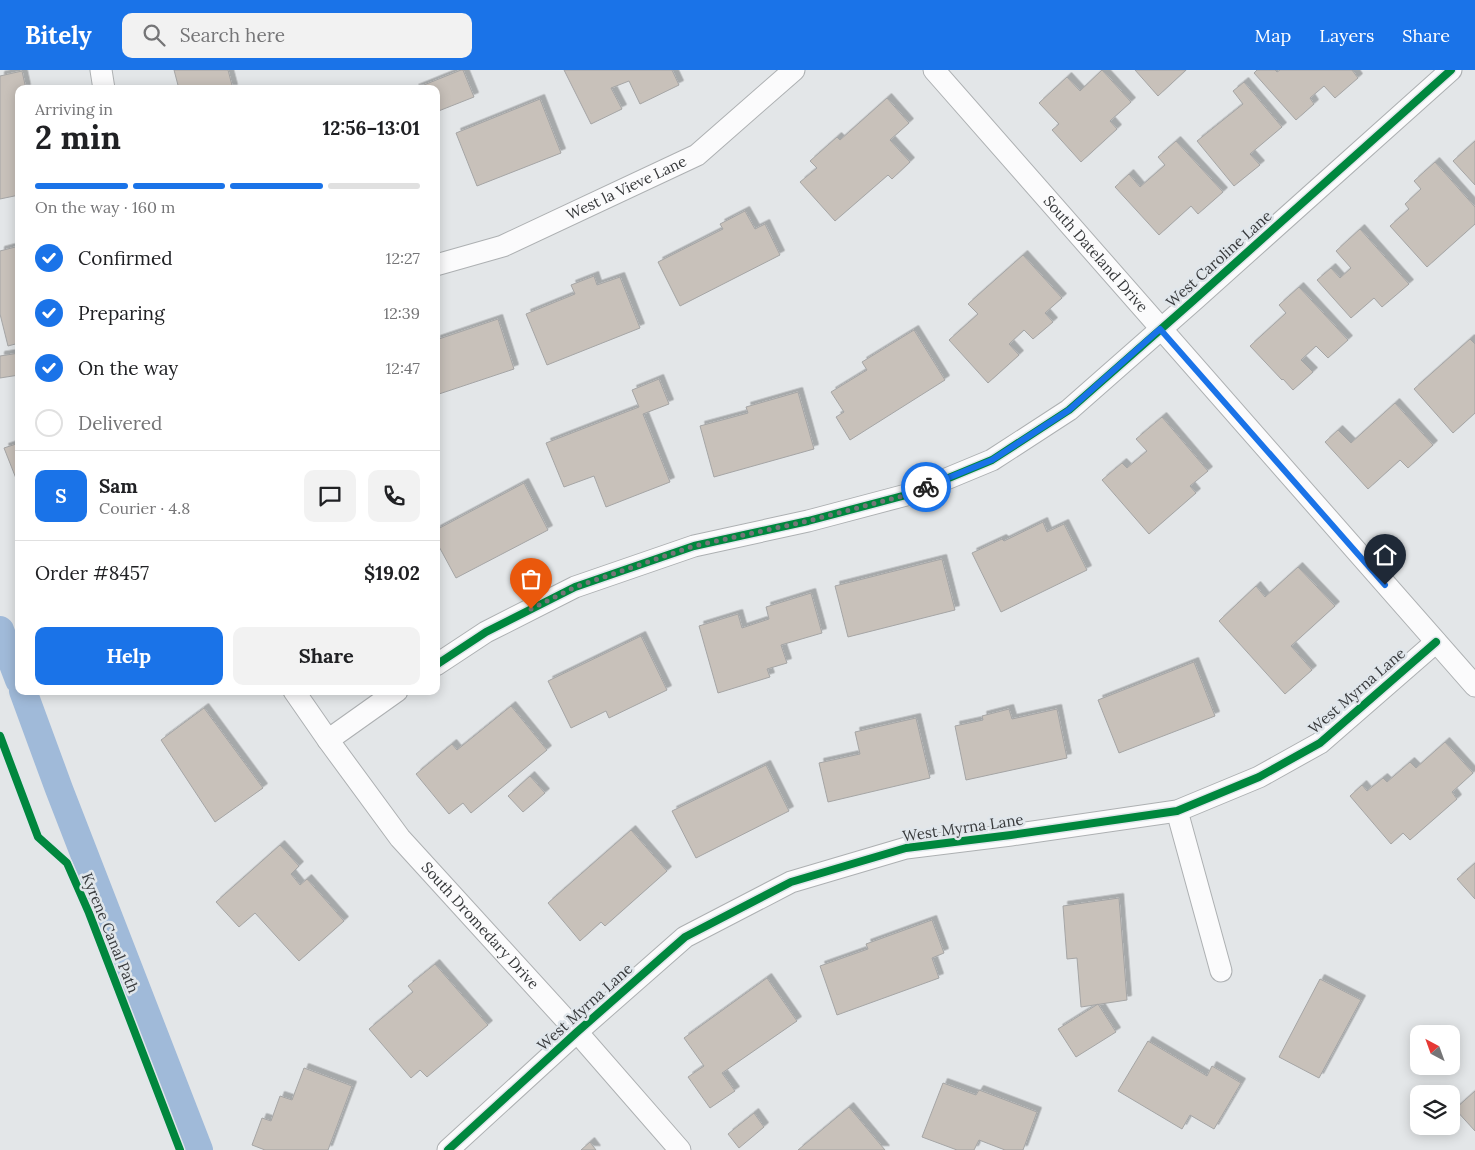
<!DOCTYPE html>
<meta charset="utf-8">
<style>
body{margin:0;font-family:Lora,serif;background:#f2f2f2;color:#202124;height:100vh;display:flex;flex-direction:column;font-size:19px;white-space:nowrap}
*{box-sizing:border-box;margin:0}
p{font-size:16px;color:#757577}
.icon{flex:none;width:28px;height:28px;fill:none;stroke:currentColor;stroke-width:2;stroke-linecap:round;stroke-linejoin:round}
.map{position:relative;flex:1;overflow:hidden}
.details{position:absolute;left:15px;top:15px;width:425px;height:610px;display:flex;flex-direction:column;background:#fff;border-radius:10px;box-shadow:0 2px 12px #0003}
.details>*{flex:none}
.needle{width:32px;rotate:319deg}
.fabs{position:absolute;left:1410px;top:955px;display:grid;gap:10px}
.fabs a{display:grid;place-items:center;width:50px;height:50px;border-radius:10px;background:#fff;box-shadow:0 2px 12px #0003;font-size:25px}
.pin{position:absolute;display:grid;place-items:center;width:42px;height:42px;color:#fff;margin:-51px -21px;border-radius:50% 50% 50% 0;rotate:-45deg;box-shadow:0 0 5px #0007}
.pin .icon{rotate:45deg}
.courier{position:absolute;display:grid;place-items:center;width:50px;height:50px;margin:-25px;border:4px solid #1a73e8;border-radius:50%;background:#fff;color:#222;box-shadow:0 1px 6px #0007}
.overview em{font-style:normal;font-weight:700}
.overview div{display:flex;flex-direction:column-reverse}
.overview{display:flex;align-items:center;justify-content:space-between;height:85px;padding:0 20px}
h1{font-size:32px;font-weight:700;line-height:38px}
.bar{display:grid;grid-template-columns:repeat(4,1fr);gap:8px 5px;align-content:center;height:60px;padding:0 20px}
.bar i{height:6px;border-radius:4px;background:#e0e0e0}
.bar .on{background:#1a73e8}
.bar p{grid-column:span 4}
.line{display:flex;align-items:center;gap:12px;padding:0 20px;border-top:1px solid #e0e0e0}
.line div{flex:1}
.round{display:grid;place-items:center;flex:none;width:52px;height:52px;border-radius:10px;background:#f2f2f2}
ol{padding:0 20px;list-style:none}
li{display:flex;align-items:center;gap:15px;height:55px}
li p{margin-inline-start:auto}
li .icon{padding:5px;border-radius:50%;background:#1a73e8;color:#fff;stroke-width:4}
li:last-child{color:#757577}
li i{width:28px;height:28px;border:2px solid #e0e0e0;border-radius:50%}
.cta{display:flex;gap:10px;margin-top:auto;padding:10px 20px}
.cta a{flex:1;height:58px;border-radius:10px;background:#1a73e8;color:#fff;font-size:20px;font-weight:700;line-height:58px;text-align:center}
.cta a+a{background:#f2f2f2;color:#202124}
header{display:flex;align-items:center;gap:30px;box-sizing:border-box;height:70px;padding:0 25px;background:#1a73e8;color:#fff}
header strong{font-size:24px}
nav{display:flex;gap:28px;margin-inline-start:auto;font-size:18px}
.search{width:350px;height:45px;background:#f2f2f2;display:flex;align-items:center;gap:12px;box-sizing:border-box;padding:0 18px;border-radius:10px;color:#757577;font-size:19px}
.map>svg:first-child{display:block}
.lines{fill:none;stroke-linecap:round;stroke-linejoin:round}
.canal{stroke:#a0bad9;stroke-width:28}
.building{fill:#c8c1ba;stroke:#a5a5a5;filter:url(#shadow)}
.street-casing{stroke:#adb0b2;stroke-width:23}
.street{stroke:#fbfbfc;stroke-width:21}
.cycleway-casing{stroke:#e0e6eb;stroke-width:11}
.cycleway{stroke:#00873e;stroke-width:8}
.done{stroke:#737678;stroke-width:5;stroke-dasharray:0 9}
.route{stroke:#1a73e8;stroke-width:6}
.labels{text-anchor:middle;stroke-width:5;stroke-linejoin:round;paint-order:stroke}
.street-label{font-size:15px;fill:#37393b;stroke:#e0e6eb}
</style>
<header>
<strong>Bitely</strong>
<div class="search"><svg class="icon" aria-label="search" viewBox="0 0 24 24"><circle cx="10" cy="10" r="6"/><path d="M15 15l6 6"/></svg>Search here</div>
<nav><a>Map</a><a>Layers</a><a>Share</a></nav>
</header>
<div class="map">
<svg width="1475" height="1080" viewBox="0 0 1475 1080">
<defs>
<filter id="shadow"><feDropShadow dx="4.5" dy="-4.5" stdDeviation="0" flood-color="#0004"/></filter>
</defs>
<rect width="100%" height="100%" fill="#e3e6e8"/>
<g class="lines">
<g class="canal">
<polyline points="0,560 19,610"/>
<polyline points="23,621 59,719 199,1080"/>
</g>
</g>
<g class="building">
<polygon points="174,0 228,0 233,19 179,19"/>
<polygon points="461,0 463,0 474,27 436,42 436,19 414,19"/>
<polygon points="564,0 672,0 679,15 640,34 629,11 611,18 622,39 591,54"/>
<polygon points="1102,0 1131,32 1110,51 1117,59 1081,92 1052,60 1059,54 1039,33 1067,7 1080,21"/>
<polygon points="1135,0 1186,0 1158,26"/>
<polygon points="1257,0 1275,0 1277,2 1280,0 1352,0 1358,8 1335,28 1324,16 1310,28 1314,34 1296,50 1254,3"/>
<polygon points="22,1 26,19 19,19 19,125 0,129 0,6"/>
<polygon points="1244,12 1282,57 1250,84 1260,95 1234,116 1197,71 1243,34 1233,21"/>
<polygon points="887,28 909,53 890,70 910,92 892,109 888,105 835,151 800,112 817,98 810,91 837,67 840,70"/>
<polygon points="540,29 561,83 477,116 456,63"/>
<polygon points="1176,71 1223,122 1198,144 1191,136 1159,165 1115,117 1129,104 1140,117 1165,95 1158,87"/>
<polygon points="1475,71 1475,115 1453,91"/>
<polygon points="1435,92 1475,137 1475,154 1427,197 1390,156 1409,139 1405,134 1421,119 1414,111"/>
<polygon points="745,141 755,159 765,154 780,185 680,236 658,192 723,159 720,154"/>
<polygon points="1360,159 1409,214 1382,237 1374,228 1351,248 1317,210 1331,198 1340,208 1351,198 1336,181"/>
<polygon points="19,176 19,273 8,276 0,244 0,181"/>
<polygon points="1023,185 1062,228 1045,243 1053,252 1033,269 1024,260 1009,274 1019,285 988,313 949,270 978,244 968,234"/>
<polygon points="594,206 597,215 620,207 640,258 547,295 526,244 575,224 571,215"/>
<polygon points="1299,217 1348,270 1328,288 1316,276 1301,290 1313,302 1293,320 1283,309 1282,310 1250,276 1286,243 1279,235"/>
<polygon points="498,249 514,299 436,325 436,270"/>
<polygon points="914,260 945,310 850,370 836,347 844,342 831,322 867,300 862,292"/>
<polygon points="1470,269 1475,274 1475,343 1453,363 1414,319"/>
<polygon points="19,283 19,305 0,308 0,286"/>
<polygon points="659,309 669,334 643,344 670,412 606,437 594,406 564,417 546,373 639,337 632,320"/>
<polygon points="798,322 814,379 714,407 700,356 748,343 746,337"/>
<polygon points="1395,333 1433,375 1408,398 1400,390 1368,419 1325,372 1338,360 1351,373"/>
<polygon points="1162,347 1208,401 1190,416 1196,423 1149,464 1102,410 1122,393 1127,398 1147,381 1136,369"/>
<polygon points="19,373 19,416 4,378"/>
<polygon points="524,413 548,460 456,508 436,471 436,460"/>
<polygon points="1043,452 1047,462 1064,454 1087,500 1001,542 972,483 1002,469 1004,471"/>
<polygon points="942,489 955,540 848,567 835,516"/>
<polygon points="1298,497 1335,536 1291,576 1312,600 1285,624 1219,551 1256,516 1265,527"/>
<polygon points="811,523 822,563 781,575 787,593 767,599 770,607 718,623 699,556 738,544 742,558 769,549 766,537"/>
<polygon points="641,566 667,620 609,648 606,641 571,658 548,611"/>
<polygon points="1194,592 1215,646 1119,683 1098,630"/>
<polygon points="511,636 547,680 471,743 463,733 449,744 416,704 452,674 457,680"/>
<polygon points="204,638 263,718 215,752 161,670"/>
<polygon points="1009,639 1012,649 1057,639 1067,688 966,710 955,656 983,650 982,646"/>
<polygon points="916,648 930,708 828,732 819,693 860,684 855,662"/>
<polygon points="1445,672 1473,703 1452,722 1457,729 1410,770 1403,763 1391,774 1350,726 1362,715 1367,721 1383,708 1387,712 1410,692 1416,698"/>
<polygon points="766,695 789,741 696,788 672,741"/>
<polygon points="530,706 545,723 523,742 508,726"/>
<polygon points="631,760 667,801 605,856 601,852 580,871 548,833"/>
<polygon points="280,775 299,796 291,804 300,815 307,809 344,851 299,891 255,843 239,857 216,832"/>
<polygon points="1475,793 1475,829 1457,809"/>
<polygon points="1119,828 1127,930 1081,937 1077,888 1067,889 1063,836"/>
<polygon points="932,850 944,883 932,888 939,908 837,945 820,896 868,879 866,874"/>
<polygon points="435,894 488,955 427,1007 420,1000 411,1008 369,959 413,922 408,916"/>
<polygon points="767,908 797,951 722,1003 735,1021 710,1038 688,1007 704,996 684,968"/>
<polygon points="1320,909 1361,930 1319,1008 1279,987"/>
<polygon points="1098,934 1116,962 1076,987 1058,959"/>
<polygon points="1148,971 1207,1006 1212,996 1241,1013 1214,1059 1190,1045 1182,1059 1118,1021"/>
<polygon points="304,998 352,1016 328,1080 265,1080 252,1075 262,1048 271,1051 280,1026 292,1030"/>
<polygon points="943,1013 976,1025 979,1020 1037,1042 1023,1080 1005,1080 979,1070 974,1080 957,1080 922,1067"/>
<polygon points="1475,1021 1475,1061 1455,1039"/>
<polygon points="849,1037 885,1080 798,1080"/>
<polygon points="754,1043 764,1057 739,1078 728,1064"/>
<polygon points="590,1072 596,1080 581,1080"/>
</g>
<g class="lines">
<g class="street-casing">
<g id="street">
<polyline points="101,0 104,19"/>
<path id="s1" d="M934,0L1475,616"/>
<path id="s2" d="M436,195L503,176L697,85L794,0"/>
<polyline points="436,595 486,562 575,517 694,476 808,451 910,424 992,390 1069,340 1194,230 1451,0"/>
<path id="s3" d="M294,621L328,670L400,768L577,962L680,1080"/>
<polyline points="328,670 397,621"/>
<polyline points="1177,741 1221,901"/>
<polyline points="448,1080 577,962 685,867 791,812 906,778 1011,765 1177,741 1259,707 1320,673 1436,572"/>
</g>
</g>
<use href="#street" class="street"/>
<g class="cycleway-casing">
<g id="cycleway">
<polyline points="436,595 486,562 575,517 694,476 808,451 910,424 992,390 1069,340 1194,230 1451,0"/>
<polyline points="0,666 38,767 67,793 89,843 180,1080"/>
<polyline points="448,1080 577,962 685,867 791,812 906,778 1011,765 1177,741 1259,707 1320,673 1436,572"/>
</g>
</g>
<use href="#cycleway" class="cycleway"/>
</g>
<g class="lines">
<polyline class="done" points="531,539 575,517 694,476 808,451 910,424 926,417"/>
<polyline class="route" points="926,417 992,390 1069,340 1160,259 1385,515"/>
</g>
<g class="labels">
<g class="street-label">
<text dy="5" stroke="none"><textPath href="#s2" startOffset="206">West la Vieve Lane</textPath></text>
<text dy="5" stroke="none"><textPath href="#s1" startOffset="245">South Dateland Drive</textPath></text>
<text transform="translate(1219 189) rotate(-42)" y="5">West Caroline Lane</text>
<text transform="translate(1357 621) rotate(-41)" y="5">West Myrna Lane</text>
<text transform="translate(963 758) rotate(-8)" y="5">West Myrna Lane</text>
<text dy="5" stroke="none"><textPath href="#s3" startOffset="300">South Dromedary Drive</textPath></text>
<text transform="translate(110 863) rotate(68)" y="5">Kyrene Canal Path</text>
<text transform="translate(585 937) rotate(-42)" y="5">West Myrna Lane</text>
</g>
</g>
</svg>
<div class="fabs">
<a><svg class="needle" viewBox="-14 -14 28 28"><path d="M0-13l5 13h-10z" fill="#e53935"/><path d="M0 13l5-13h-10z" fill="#757577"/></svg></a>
<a><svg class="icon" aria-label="layers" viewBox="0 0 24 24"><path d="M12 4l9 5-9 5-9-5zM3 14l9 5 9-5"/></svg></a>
</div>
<div class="pin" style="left:531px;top:539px;background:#ea580c"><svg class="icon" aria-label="bag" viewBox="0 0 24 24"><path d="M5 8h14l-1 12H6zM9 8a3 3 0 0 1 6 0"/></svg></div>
<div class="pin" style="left:1385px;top:515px;background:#1f2937"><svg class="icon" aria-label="home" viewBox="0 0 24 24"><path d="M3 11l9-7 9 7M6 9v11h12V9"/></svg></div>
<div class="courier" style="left:926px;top:417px"><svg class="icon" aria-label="bike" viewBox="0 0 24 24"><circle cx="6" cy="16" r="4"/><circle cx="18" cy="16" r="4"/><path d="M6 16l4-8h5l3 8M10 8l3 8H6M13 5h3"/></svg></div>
<section class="details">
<div class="overview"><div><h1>2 min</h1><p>Arriving in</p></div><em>12:56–13:01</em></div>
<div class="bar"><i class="on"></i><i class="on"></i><i class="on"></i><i></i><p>On the way · 160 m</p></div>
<ol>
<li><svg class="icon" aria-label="check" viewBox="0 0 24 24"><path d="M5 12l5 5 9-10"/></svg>Confirmed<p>12:27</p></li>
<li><svg class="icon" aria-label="check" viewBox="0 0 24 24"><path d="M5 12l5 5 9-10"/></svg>Preparing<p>12:39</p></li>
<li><svg class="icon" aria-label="check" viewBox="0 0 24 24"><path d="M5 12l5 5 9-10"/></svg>On the way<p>12:47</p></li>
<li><i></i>Delivered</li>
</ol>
<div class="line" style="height:90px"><b class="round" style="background:#1a73e8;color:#fff">S</b><div><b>Sam</b><p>Courier · 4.8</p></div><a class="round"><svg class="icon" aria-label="chat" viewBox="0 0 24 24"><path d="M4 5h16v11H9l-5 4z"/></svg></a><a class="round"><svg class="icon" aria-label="phone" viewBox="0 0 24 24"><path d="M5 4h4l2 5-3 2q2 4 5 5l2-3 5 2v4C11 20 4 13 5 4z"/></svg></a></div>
<div class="line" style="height:65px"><div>Order #8457</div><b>$19.02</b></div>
<div class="cta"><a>Help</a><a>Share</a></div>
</section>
</div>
